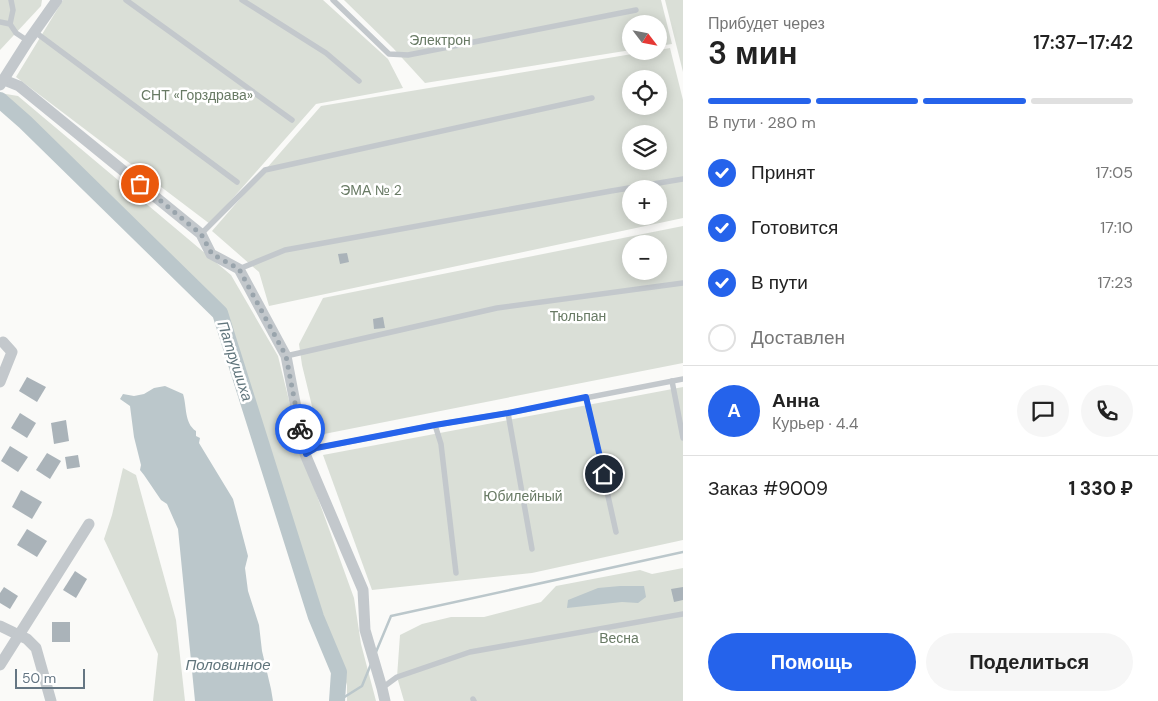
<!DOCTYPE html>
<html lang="ru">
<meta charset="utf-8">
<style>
body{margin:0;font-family:"DM Sans",sans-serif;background:#f6f6f6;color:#222;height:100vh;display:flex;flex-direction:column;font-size:19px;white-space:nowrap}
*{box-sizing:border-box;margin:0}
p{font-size:16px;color:#767676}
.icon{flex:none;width:28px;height:28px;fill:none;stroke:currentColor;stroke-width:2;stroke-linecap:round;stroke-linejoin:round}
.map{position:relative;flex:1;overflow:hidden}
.side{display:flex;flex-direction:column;background:#fff;width:475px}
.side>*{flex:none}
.needle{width:32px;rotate:122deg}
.controls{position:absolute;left:622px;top:15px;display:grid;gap:10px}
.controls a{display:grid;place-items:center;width:45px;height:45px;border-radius:50%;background:#fff;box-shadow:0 2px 12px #0003;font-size:25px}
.scale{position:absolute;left:15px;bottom:12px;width:70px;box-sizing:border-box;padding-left:5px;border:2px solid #657683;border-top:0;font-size:14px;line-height:18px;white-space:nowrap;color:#657683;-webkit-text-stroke:4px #fff;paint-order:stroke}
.pin{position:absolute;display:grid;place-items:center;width:42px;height:42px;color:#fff;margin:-21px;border:2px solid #fff;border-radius:50%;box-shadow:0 1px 5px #0007}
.courier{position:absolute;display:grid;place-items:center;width:50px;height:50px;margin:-25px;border:4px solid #2563eb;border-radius:50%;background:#fff;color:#222;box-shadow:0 1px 6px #0007}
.overview em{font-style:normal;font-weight:600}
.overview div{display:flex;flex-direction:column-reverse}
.overview{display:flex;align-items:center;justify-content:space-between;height:85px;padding:0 25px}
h1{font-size:32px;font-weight:600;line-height:38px}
.bar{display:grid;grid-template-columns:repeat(4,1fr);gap:8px 5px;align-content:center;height:60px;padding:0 25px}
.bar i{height:6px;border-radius:4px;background:#e0e0e0}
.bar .active{background:#2563eb}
.bar p{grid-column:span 4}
.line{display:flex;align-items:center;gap:12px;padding:0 25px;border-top:1px solid #e0e0e0}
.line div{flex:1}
.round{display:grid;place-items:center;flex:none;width:52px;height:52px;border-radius:26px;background:#f6f6f6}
ol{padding:0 25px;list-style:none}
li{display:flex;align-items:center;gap:15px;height:55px}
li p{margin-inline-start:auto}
li .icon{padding:5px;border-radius:50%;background:#2563eb;color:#fff;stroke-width:4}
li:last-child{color:#767676}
li i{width:28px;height:28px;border:2px solid #e0e0e0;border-radius:50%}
.button{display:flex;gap:10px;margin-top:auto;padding:10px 25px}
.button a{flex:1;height:58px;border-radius:30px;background:#2563eb;color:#fff;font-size:20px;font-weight:600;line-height:58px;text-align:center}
.button a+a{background:#f6f6f6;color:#222}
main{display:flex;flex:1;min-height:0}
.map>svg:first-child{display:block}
.green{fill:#dadfd7;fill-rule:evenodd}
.water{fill:#bbc7cb}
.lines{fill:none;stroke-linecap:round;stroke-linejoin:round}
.stream{stroke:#bbc7cb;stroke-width:2.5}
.river{stroke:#bbc7cb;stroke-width:16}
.building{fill:#aab3b9}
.lane{stroke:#c3c8cc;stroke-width:5.5}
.street{stroke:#c3c8cc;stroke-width:11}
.done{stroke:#99a4ac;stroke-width:5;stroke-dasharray:0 9}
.route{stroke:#2563eb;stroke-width:6}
.labels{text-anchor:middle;stroke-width:5;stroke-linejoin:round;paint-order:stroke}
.park-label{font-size:14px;fill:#687a64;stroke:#fff}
.water-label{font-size:15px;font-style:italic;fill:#60757c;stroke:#fff}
</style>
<main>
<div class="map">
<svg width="683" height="701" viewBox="0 0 683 701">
<rect width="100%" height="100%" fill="#fafaf8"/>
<g class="green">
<polygon points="0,0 42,0 41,6 0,50"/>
<polygon points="63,0 323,0 388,59 403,88 316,104 210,224 16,77"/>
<polygon points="344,0 661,0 672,44 659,46 659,24 631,24 631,50 425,83 393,48"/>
<polygon points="665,0 683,0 683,72"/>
<path d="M670,48L683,100V218L269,306L259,272L212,231L321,106L650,51H659V50ZM631,79H659V106H631ZM631,134H659V161H631ZM631,189H659V216H631Z"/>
<polygon points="0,93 18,96 231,275 278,356 303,457 354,598 361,644 376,701 347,701 347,685 279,485 225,310"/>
<path d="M683,226V363L319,435L302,365L299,344L323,298ZM631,244H659V271H631Z"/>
<polygon points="683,387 683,540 532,573 372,590 323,455"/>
<polygon points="123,468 136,475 176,620 185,701 153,701 158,654 104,539 112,515"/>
<polygon points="683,568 683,701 404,701 397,677 400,635 422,624 451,617 484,617 541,602 556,586 640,570 652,574"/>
</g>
<g class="water">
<path d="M165,386L183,394C187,406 184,423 196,431V436L200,438L199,443L233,499L248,556L245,568L248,591L259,625L262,651L271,689L273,701H195L178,529L167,504L161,500L144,475L140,470L141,465L134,437L130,406L120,399L123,394L134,396L144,394L154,388Z"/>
<polygon points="620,586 644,586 646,597 638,603 622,602 567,608 568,600 598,588"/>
</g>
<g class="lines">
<g class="stream">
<polyline points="376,652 391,616 683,552"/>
<polyline points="338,701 362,686 371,664"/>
</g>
<polyline class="river" points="0,100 25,122 220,313 316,617 339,672 337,701"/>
</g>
<g class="building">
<polygon points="347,253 349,262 340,264 338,254"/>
<polygon points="383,317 385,328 374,329 373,319"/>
<polygon points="27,377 46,387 37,402 19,391"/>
<polygon points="20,413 36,423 27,438 11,428"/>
<polygon points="66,420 69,441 54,444 51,423"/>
<polygon points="10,446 28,457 18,472 1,461"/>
<polygon points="47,453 61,461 50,479 36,470"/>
<polygon points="78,455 80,467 67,469 65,457"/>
<polygon points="21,490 42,502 32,519 12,507"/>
<polygon points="27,529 47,541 37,557 17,545"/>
<polygon points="75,571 87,579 76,598 63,590"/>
<polygon points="4,587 18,596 10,609 0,603 0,593"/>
<polygon points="683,587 683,600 674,602 671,589"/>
<rect x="52" y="622" width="18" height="20"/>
</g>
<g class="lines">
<g class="lane">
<polyline points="126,0 292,120"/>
<polyline points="242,0 326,53 359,81"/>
<polyline points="333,0 389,54 408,55 636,10"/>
<polyline points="0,22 10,24 16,33 28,41"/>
<polyline points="10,24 13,10 11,0"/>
<polyline points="35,32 237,182"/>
<polyline points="201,234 265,170 592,98"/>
<polyline points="239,269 285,250 611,191 683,179"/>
<polyline points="286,356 497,308 683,283"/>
<polyline points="672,381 683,438"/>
<polyline points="586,397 616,532"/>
<polyline points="508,413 532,549"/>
<polyline points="435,425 441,444 456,573"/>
<polyline points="305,454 317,448 435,425 508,413 683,379"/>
<polyline points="382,688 397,677 470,652 683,614"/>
<polyline points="473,699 474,701"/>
</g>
<g class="street">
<polyline points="4,80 19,86 201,234 211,254 239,269 286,356 305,454 363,590 365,630 382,688 385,701"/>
<polyline points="0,85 28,41 57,0"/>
<polyline points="0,382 12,352 3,342"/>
<polyline points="0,626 27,639 36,648 51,701"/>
<polyline points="0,665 89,524"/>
</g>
</g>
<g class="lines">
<polyline class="done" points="140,184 201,234 212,254 239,269 286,356 300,429"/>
<polyline class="route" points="300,429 306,454 316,448 435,425 508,413 586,397 604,474"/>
</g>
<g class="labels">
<g class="park-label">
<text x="440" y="45">Электрон</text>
<text x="197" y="100">СНТ «Горздрава»</text>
<text x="371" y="195">ЭМА № 2</text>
<text x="578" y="321">Тюльпан</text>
<text x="523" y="501">Юбилейный</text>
<text x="619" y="643">Весна</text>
</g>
<g class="water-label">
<text transform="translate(235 361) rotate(72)" y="5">Патрушиха</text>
<text x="228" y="670">Половинное</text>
</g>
</g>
</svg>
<div class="controls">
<a><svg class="needle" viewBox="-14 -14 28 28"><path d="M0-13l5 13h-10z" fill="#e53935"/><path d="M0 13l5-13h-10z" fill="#767676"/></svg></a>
<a><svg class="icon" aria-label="locate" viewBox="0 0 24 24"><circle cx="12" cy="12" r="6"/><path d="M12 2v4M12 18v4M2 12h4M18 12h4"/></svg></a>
<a><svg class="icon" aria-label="layers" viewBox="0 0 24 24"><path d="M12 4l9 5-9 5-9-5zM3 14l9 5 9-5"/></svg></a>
<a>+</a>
<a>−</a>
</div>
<div class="scale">50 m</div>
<div class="pin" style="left:140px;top:184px;background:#ea580c"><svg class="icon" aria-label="bag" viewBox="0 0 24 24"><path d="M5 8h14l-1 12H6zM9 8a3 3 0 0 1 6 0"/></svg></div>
<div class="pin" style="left:604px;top:474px;background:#1f2937"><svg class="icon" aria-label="home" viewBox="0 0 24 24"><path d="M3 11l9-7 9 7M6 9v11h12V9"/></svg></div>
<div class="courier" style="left:300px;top:429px"><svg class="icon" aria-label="bike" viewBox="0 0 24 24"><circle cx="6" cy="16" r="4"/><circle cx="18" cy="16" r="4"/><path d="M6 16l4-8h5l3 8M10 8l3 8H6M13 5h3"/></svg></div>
</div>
<section class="side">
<div class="overview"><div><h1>3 мин</h1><p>Прибудет через</p></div><em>17:37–17:42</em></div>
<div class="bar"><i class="active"></i><i class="active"></i><i class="active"></i><i></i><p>В пути · 280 m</p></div>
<ol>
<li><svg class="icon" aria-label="check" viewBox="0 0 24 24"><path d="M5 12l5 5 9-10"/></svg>Принят<p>17:05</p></li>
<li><svg class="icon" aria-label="check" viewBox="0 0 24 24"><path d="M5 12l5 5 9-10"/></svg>Готовится<p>17:10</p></li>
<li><svg class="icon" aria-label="check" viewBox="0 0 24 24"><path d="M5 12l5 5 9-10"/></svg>В пути<p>17:23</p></li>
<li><i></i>Доставлен</li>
</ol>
<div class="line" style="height:90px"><b class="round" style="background:#2563eb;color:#fff">А</b><div><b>Анна</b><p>Курьер · 4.4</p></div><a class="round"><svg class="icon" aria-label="chat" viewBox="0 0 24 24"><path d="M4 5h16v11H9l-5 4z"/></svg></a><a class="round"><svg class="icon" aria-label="phone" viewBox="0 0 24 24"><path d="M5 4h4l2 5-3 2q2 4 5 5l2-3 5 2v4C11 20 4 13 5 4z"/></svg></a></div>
<div class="line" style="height:65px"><div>Заказ #9009</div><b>1 330 ₽</b></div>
<div class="button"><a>Помощь</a><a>Поделиться</a></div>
</section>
</main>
